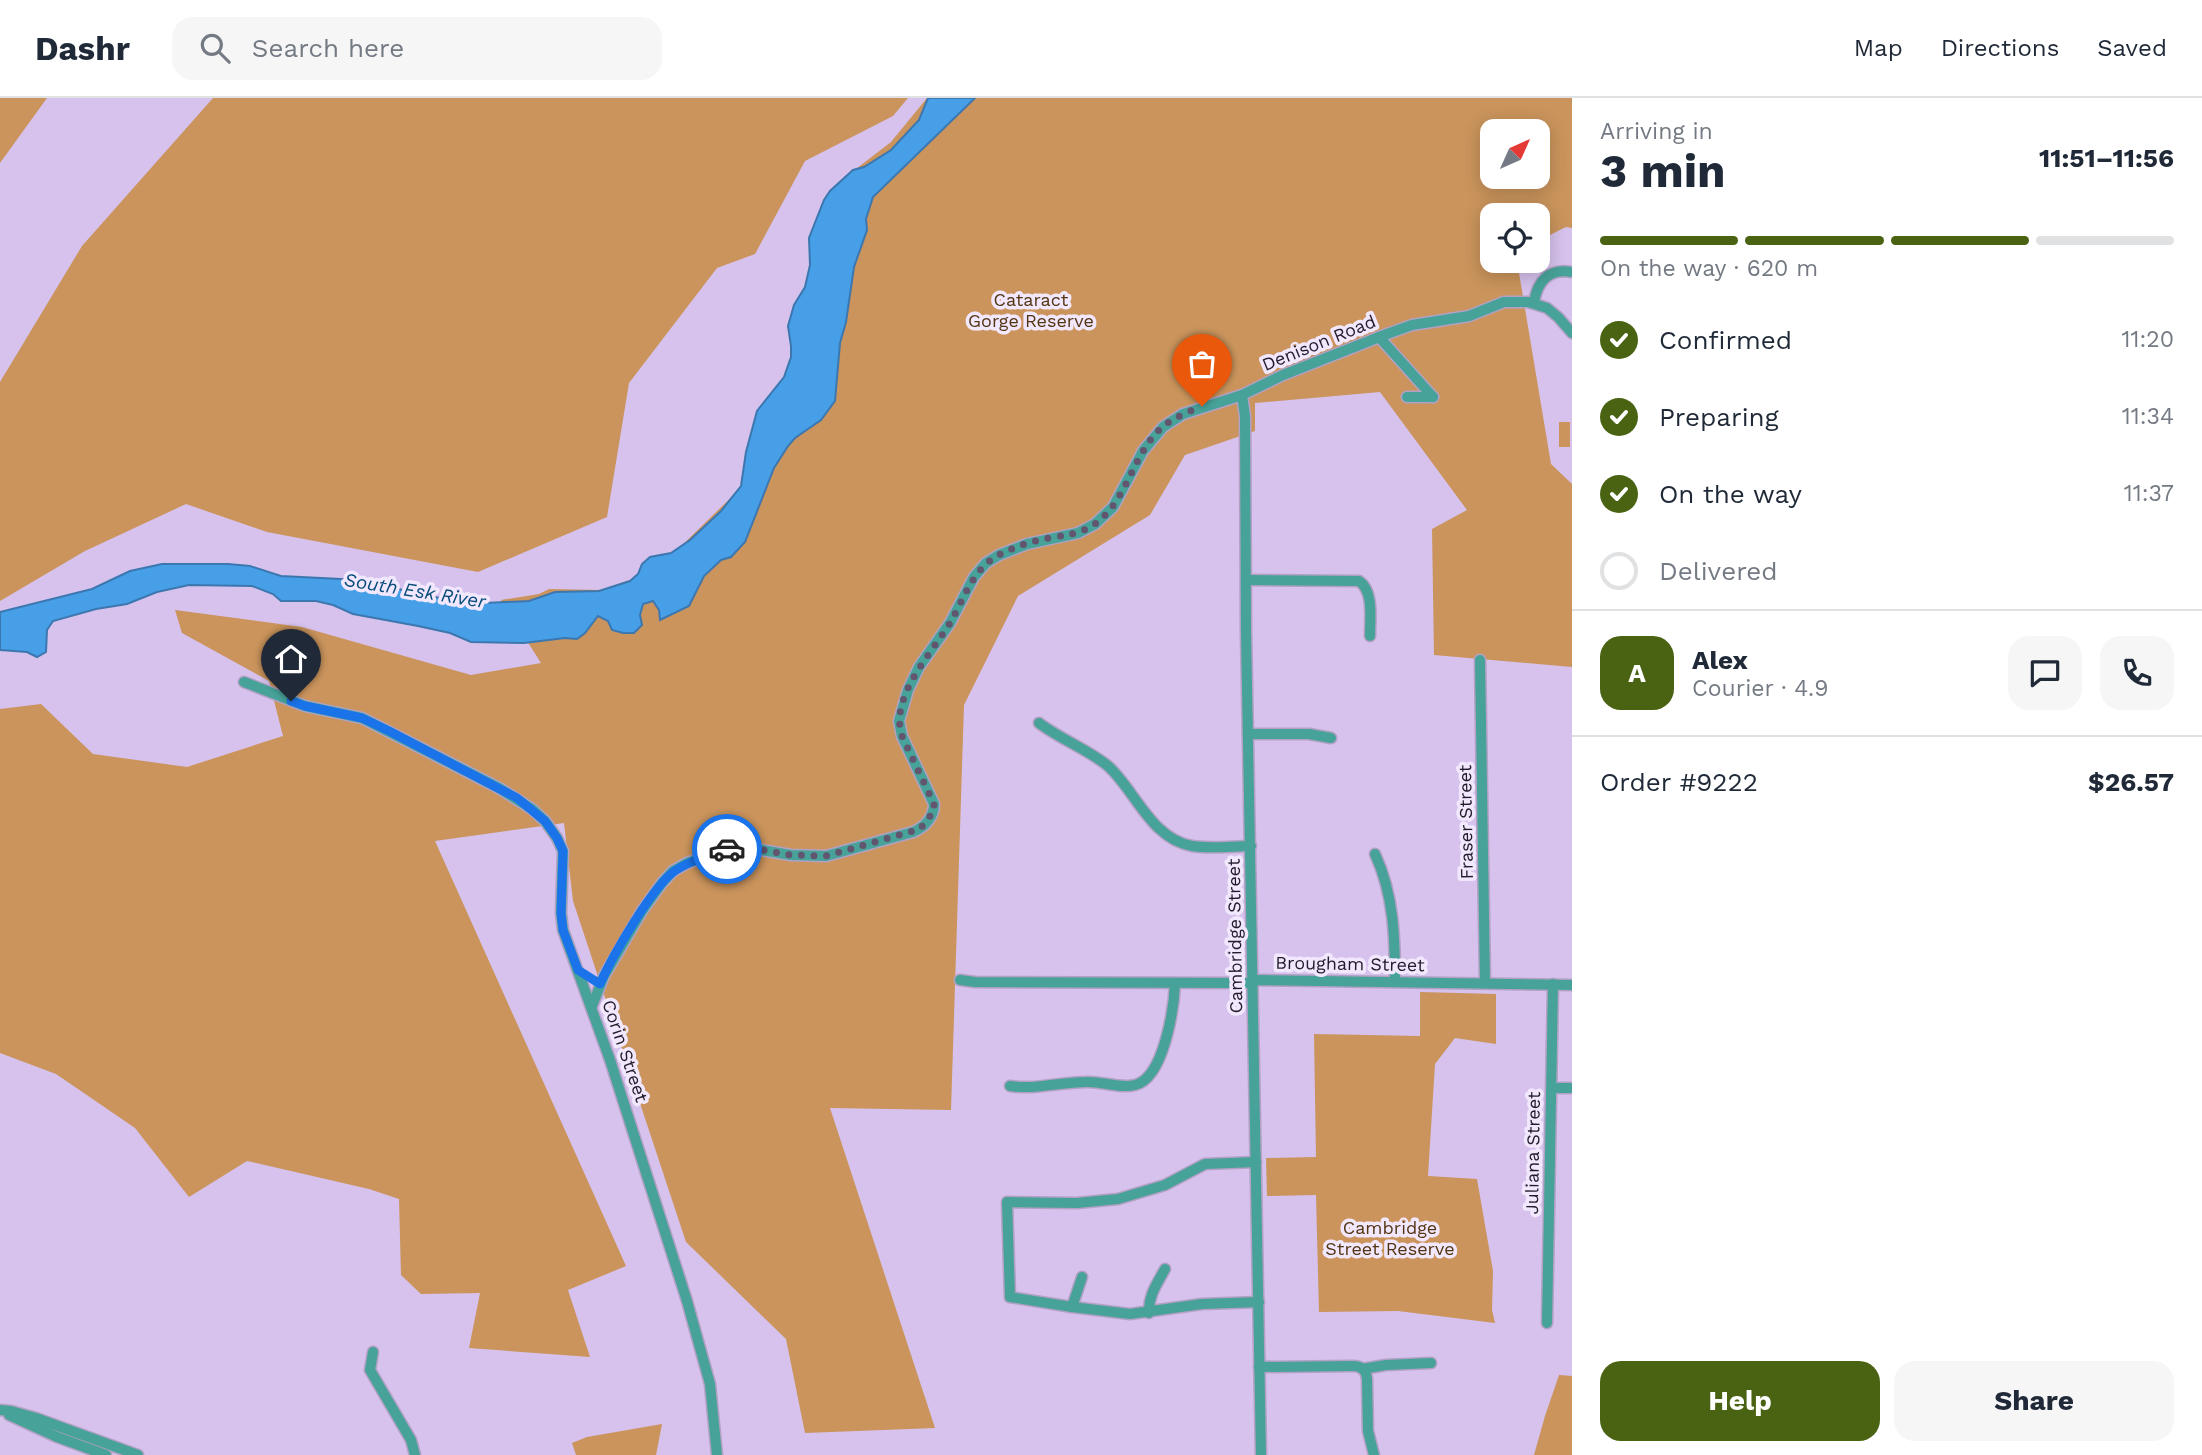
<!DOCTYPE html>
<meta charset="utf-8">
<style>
body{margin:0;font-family:"Work Sans",sans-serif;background:#f6f6f7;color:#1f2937;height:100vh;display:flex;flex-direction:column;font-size:26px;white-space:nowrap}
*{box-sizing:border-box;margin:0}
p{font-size:23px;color:#747a83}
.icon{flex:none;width:38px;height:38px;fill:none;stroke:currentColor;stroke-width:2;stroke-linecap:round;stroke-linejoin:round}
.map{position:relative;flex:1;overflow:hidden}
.side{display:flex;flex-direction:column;background:#fff;width:630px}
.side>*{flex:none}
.needle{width:46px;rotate:45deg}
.buttons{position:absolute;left:1480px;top:21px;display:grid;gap:14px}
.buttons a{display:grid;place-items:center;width:70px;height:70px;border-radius:14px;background:#fff;box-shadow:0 4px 18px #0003;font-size:35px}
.pin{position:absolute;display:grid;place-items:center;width:60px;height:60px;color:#fff;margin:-72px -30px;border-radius:50% 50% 50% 0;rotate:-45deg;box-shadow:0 0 7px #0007}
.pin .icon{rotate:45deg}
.courier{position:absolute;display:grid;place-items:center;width:70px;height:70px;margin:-35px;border:5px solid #1a73e8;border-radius:50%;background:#fff;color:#222;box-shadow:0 2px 9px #0007}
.headline em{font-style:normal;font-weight:700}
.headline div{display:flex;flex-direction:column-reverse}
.headline{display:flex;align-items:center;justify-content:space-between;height:119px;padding:0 28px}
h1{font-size:46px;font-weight:700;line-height:52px}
.bar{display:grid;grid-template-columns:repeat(4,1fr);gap:10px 7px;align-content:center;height:84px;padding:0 28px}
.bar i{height:9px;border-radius:5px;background:#e0e1e3}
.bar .current{background:#4a6313}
.bar p{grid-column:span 4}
.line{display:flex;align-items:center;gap:18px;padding:0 28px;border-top:2px solid #e0e1e3}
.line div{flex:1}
.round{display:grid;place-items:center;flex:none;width:74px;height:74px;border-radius:21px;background:#f6f6f7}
ol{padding:0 28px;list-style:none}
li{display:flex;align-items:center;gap:21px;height:77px}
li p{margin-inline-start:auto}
li .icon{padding:7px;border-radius:50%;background:#4a6313;color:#fff;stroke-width:4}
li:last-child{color:#747a83}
li i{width:38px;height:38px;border:4px solid #e0e1e3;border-radius:50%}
.action{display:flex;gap:14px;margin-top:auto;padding:14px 28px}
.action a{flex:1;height:80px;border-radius:21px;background:#4a6313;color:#fff;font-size:28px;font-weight:700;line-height:80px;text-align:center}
.action a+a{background:#f6f6f7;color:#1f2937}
header{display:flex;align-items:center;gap:42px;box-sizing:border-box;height:98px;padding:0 35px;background:#fff;border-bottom:2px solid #e0e1e3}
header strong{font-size:33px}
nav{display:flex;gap:38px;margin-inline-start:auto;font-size:24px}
.search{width:490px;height:63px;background:#f6f6f7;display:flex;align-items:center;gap:18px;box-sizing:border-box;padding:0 24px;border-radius:21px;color:#747a83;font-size:26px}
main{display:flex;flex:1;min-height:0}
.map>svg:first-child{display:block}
.green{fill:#ca945c;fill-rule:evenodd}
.water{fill:#469fe7;stroke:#3c77af;stroke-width:2}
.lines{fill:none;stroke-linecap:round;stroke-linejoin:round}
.minor-casing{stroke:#b2a1c5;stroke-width:13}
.minor{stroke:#47a299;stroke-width:10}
.done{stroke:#62556f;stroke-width:7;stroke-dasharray:0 12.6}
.route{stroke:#1a73e8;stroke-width:9}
.labels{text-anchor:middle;stroke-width:7;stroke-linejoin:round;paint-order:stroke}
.park-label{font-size:18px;fill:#533411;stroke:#f2e8fe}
.street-label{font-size:18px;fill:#231b2b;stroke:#f2e8fe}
.water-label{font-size:19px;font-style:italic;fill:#064b79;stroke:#f2e8fe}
</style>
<header>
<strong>Dashr</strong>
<div class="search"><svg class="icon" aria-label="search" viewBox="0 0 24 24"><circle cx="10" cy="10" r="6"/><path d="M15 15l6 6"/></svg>Search here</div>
<nav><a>Map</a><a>Directions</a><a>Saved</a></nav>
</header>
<main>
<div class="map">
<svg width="1572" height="1357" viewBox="0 0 1572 1357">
<rect width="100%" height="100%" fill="#d6c2ec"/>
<g class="green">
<polygon points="0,0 47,0 0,65"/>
<polygon points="213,0 908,0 893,18 805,63 755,156 717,170 629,285 607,419 478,474 267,434 186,406 85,453 0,503 0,284 82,148"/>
<path d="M927,0H1572V130L1566,129L1538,143V117H1493V163H1517L1551,366L1572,386V569L1434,557L1432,431L1467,412L1380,294L1255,305V333L1185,357L1150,417L1018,498L964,607L951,1012L830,1010L935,1330L805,1335L786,1241L686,1144L573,803L564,725L435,743L626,1168L568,1192L590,1259L469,1250L480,1195L421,1196L401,1177L399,1101L369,1091L247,1063L189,1099L135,1030L56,976L0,955V611L41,606L93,656L187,669L283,638L269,583L182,535L175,512L302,529L471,577L541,565L501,502L539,496L549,491L602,492L638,479L673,456L787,345L852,74L891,44ZM1493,33H1538V79H1493Z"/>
<rect x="1559" y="324" width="11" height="25"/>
<polygon points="1420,894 1496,896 1496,946 1455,940 1435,966 1428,1078 1477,1081 1493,1173 1492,1212 1495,1225 1398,1213 1319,1214 1316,1097 1267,1098 1266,1060 1316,1059 1314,936 1420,938"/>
<polygon points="1559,1277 1572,1278 1572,1357 1534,1357 1545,1318"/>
<polygon points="662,1326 656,1357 576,1357 572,1345 587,1339"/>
</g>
<polygon class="water" points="928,0 975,0 873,99 866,121 867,132 854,169 846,224 840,245 835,303 821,322 795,340 788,348 774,370 745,444 731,459 721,462 704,478 689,508 660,522 659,512 653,503 643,506 640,517 642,527 634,535 623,535 612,532 608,523 598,518 585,535 577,541 565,540 524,545 471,544 450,535 418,528 353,516 333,507 316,503 281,503 273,496 252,488 189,487 157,494 127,506 96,511 53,523 47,532 46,554 37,559 27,554 0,552 0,514 92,491 130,473 162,466 228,466 250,468 281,478 341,481 394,489 416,497 485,505 529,503 555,494 599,493 630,483 638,476 642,466 650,459 671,455 690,442 721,413 741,388 746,354 757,313 784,279 791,259 791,248 788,228 794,207 805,189 810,167 809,140 824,102 830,93 853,72 864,69 891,52 919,22"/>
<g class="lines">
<g class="minor-casing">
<g id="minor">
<path d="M1534,205C1537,183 1549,170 1572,174"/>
<polyline points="1379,239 1433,299"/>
<polyline points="1242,297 1245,318 1246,534 1261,1357"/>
<polyline points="1407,299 1433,299"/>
<path d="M1247,482L1359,483C1374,493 1370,521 1370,538"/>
<polyline points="1480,562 1485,885"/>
<polyline points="244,584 305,608 362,620 499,690 532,711 545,723 557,740 563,753 561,815 563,832 610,962 687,1203 710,1286 717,1357"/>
<path d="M1039,625C1060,641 1089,652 1108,668C1135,692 1151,741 1192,748C1210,751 1232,748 1251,748"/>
<polyline points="1249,636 1309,636 1331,640"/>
<path d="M1375,756C1394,797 1395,840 1395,884"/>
<polyline points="960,882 975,884 1249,885 1259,882 1572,887"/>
<path d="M592,908L604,878L642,813L662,785L673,773L687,765L738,748L791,757L826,758L913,734C925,729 934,719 934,706L902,638L899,623L908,592L919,569L950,525L974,479L986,465L999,457L1027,446L1078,435L1095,426L1113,409L1143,353L1163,329L1183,316L1242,297L1283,277L1387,236L1412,227L1469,218L1504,204H1528L1547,210L1558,219L1572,235"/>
<path d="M1010,988C1036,992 1060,984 1086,984C1102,983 1120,991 1135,987C1164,980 1174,910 1175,885"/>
<polyline points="1552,990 1572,990"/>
<polyline points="1256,1064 1205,1066 1165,1087 1118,1101 1077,1105 1007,1104 1010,1199 1072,1209 1130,1216 1202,1206 1259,1204"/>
<polyline points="1072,1209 1082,1179"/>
<path d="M1149,1215C1148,1198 1157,1186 1165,1171"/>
<polyline points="1547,1225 1553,886"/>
<polyline points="373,1254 370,1272 411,1342 415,1357"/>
<path d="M1259,1269L1353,1268C1362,1268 1366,1272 1367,1281L1368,1333L1374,1357"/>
<polyline points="1362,1271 1386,1267 1431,1265"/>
<polyline points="0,1312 11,1313 36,1320 138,1357"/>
<polyline points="9,1317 57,1339 106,1357"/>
</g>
</g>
<use href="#minor" class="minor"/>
</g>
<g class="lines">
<path class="done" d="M727,751L738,748L747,749L790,757L826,758L920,731L934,713V706L902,638C889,599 932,555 950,525C964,501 973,470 999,457C1014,449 1032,443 1049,440C1066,437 1081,436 1095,426C1127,403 1132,358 1160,331C1172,320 1188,314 1202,308"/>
<path class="route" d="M291,603L305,608L362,620L389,633L517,700L545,723L557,740L563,753L561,815L563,832L578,872L600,886C612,859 653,787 676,772C691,762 710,757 727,751"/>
</g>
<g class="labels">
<g class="park-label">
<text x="1031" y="208">Cataract<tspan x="1031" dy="21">Gorge Reserve</tspan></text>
<text x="1390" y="1136">Cambridge<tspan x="1390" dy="21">Street Reserve</tspan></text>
</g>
<g class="street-label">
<text transform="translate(1319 245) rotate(-22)" y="6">Denison Road</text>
<text transform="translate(1466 724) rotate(-91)" y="6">Fraser Street</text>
<text transform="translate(1235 838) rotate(-91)" y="6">Cambridge Street</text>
<text transform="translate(1350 866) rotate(1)" y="6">Brougham Street</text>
<text transform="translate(625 953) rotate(71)" y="6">Corin Street</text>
<text transform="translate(1533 1055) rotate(-89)" y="6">Juliana Street</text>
</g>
<g class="water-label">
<text transform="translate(415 492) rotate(9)" y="7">South Esk River</text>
</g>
</g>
</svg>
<div class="buttons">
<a><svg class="needle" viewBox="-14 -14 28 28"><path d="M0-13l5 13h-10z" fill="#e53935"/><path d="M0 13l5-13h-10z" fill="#747a83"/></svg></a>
<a><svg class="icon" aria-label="locate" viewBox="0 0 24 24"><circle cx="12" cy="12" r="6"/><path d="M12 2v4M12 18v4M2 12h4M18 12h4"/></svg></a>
</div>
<div class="pin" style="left:1202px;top:308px;background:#ea580c"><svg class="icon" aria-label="bag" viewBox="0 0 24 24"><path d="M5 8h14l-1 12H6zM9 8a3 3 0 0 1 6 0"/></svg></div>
<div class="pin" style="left:291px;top:603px;background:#1f2937"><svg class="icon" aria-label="home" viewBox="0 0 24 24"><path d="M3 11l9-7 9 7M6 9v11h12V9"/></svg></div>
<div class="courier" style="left:727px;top:751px"><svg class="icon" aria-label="car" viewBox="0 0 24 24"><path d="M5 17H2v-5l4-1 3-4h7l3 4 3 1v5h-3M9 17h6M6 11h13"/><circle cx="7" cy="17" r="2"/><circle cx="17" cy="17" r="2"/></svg></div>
</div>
<section class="side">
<div class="headline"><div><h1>3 min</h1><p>Arriving in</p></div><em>11:51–11:56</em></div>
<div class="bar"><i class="current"></i><i class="current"></i><i class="current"></i><i></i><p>On the way · 620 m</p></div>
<ol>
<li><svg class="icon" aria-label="check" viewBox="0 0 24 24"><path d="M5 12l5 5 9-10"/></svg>Confirmed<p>11:20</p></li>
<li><svg class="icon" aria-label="check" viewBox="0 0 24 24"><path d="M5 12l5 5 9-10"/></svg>Preparing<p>11:34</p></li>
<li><svg class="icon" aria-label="check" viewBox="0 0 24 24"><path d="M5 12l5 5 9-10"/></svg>On the way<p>11:37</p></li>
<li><i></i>Delivered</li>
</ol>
<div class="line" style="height:126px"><b class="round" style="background:#4a6313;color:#fff">A</b><div><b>Alex</b><p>Courier · 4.9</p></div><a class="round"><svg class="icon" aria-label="chat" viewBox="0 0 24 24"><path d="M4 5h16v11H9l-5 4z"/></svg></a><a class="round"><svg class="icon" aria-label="phone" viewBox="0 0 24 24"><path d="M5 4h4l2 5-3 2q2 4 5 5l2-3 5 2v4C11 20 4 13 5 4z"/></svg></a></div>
<div class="line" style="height:91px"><div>Order #9222</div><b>$26.57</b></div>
<div class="action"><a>Help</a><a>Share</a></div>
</section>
</main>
